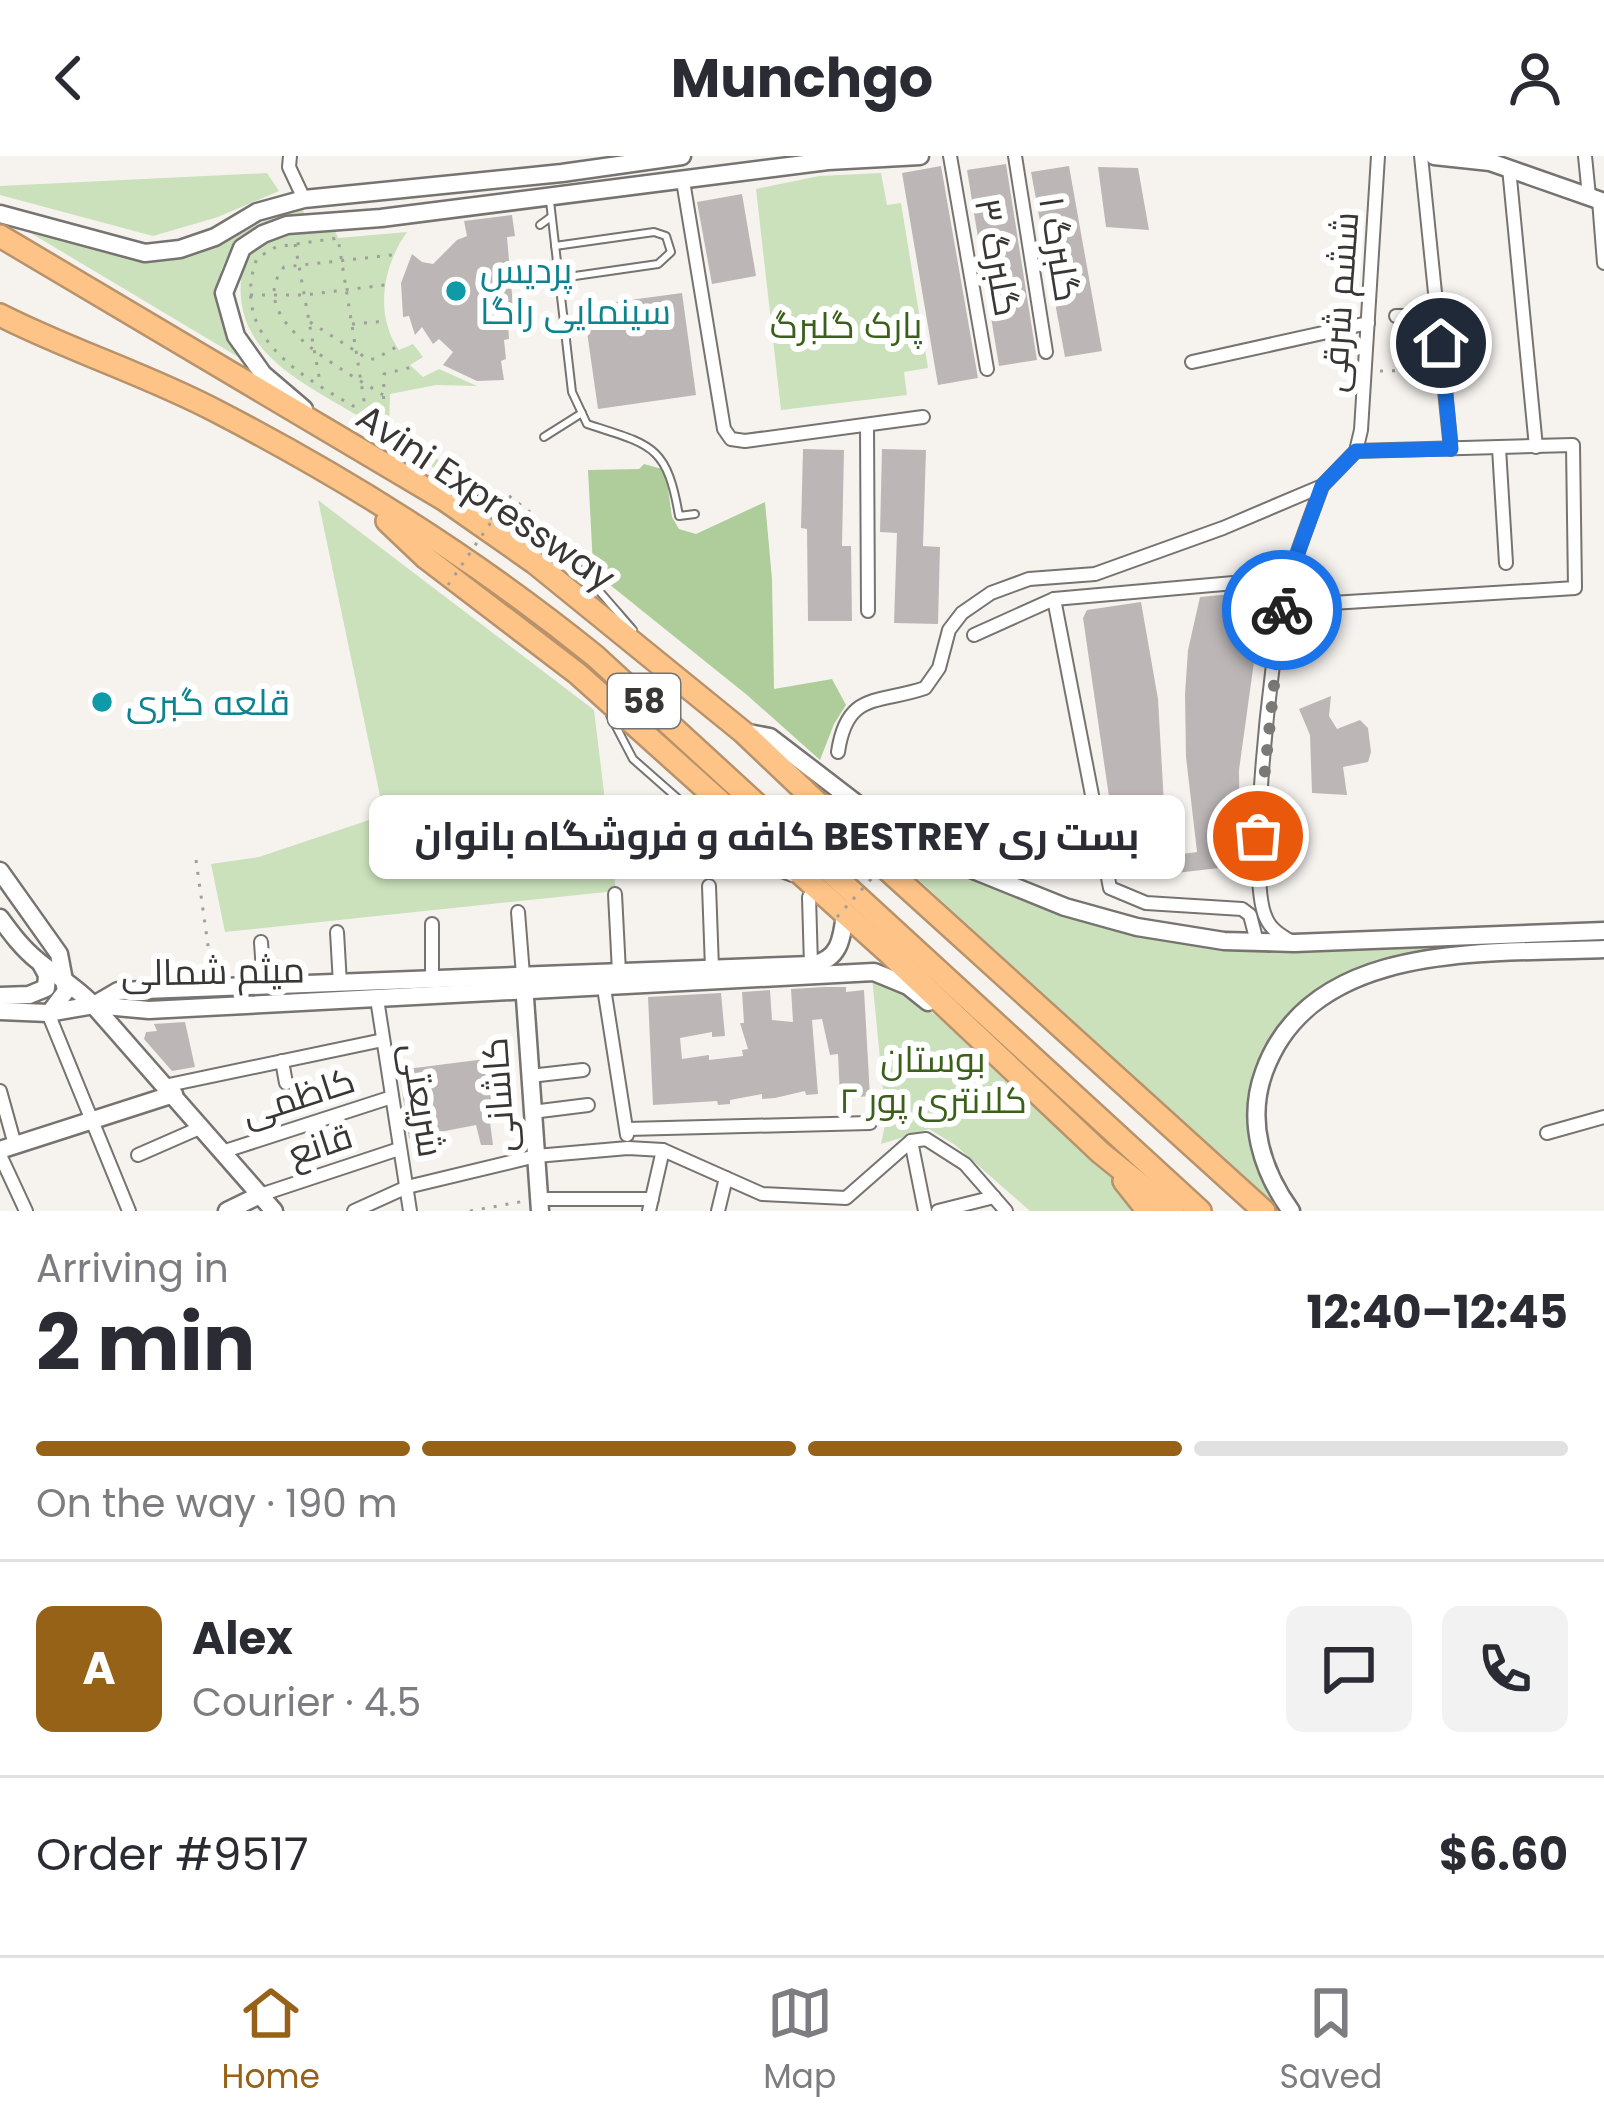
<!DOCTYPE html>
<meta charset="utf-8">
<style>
body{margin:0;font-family:Poppins,Cairo,sans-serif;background:#f2f2f3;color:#2b2b33;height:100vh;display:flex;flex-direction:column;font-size:45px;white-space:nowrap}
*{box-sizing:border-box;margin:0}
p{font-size:39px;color:#7c7c81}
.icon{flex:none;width:66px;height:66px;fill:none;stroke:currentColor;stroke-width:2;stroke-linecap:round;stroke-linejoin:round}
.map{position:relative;height:1055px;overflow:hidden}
.side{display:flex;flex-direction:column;background:#fff;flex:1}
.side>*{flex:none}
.pin{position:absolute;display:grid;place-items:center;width:102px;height:102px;color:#fff;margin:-51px;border:6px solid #fff;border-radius:50%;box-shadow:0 3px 12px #0007}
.courier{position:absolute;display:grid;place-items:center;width:120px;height:120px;margin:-60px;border:9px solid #1a73e8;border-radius:50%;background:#fff;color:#222;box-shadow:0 3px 15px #0007}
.bubble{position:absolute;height:84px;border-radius:18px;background:#fff;box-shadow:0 3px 9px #0004;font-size:39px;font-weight:700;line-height:84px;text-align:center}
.summary em{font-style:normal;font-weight:700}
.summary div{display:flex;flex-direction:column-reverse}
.summary{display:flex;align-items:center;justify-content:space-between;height:204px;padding:0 36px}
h1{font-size:78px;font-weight:700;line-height:90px}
.bar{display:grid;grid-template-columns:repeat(4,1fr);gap:18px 12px;align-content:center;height:144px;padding:0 36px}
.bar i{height:15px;border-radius:9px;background:#e1e1e2}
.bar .current{background:#966218}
.bar p{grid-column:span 4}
.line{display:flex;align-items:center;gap:30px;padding:0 36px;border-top:3px solid #e1e1e2}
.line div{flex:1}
.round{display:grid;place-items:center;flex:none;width:126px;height:126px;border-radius:18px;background:#f2f2f3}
header{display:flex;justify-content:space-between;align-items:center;height:156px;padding:0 36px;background:#fff;font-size:54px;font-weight:700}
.tab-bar{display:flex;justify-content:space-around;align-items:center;height:168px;border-top:3px solid #e1e1e2;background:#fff;font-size:33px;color:#7c7c81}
.tab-bar a{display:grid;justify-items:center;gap:6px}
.tab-bar .current{color:#966218}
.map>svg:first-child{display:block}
.green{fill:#cae1bc}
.forest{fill:#aecd9a}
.water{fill:#64b1ba;stroke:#578c92;stroke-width:3}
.building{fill:#bcb7b6}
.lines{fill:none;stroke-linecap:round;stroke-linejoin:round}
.lane-casing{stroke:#767370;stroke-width:10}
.street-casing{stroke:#767370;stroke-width:16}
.secondary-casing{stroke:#767370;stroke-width:21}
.highway-casing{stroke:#b8926a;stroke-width:26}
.path{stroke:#a19f9b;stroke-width:3;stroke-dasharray:3 9;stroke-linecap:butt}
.lane{stroke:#fff;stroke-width:6}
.street{stroke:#fff;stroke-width:12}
.secondary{stroke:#fff;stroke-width:16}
.highway{stroke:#fdc387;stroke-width:21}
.path-bridge{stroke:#a19f9b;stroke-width:3;stroke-dasharray:3 9;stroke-linecap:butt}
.done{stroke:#7a7976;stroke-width:12;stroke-dasharray:0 21.6}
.route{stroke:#1a73e8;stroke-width:15}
.culture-dot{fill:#0f9aa8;stroke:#fff;stroke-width:4.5}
.labels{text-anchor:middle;stroke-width:12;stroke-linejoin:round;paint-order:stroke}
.shield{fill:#fff;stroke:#747372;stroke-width:3}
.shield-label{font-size:33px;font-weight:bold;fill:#383735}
.street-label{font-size:36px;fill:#383735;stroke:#fff}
.culture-label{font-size:36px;fill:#0d838f;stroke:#fff;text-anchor:start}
.park-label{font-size:36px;fill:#3a601a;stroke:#fff}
</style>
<header><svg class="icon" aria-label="back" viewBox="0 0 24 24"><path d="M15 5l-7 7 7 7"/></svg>Munchgo<svg class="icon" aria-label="person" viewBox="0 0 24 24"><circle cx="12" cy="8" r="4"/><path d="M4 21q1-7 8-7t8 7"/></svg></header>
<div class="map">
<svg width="1604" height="1055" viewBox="0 0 1604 1055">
<rect width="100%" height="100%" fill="#f6f3ef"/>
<g class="green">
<polygon points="267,17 279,35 218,61 153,80 0,39 0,30"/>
<polygon points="881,17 887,49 901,47 928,212 904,216 907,239 781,254 756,33 819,20"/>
<path d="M303,52L304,58C263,63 210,93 220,143C224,163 237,185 245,205L24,73C85,89 147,117 208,92C241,79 267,59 303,52Z"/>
<path d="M335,74L338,82L407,76C383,110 374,158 399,194L413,188L423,201L410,209L423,221L439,213L477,230L436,229L390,238L389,269L488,339H472C439,316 407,292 374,270C318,232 234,205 241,124C245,76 297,76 335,74Z"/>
<polygon points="318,344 594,554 616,735 225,776 211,708 259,701 384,659"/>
<path d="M810,623C955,723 1096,792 1276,796C1332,798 1387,790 1442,791L1327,828L1284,864L1269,888L1251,940L1283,1055H1277Z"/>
<path d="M872,821C933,848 978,895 1027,941C1066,977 1107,1012 1139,1055H1030L955,989L929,973L881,988L886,964Z"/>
</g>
<polygon class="forest" points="644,308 662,313 667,325 672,361 679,373 696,378 765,346 772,423 774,533 832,523 846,549 834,568 820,604 747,539 604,424 593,410 588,314 639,313"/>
<circle class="water" cx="474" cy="685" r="36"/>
<g class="building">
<polygon points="1006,8 1037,204 999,210 967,14"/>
<polygon points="941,10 978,222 938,229 902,17"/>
<polygon points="1069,10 1102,195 1065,201 1031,16"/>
<polygon points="1098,11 1138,12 1149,74 1106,71"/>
<polygon points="742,38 756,120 712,128 697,46"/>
<polygon points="512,59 515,80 507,81 513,150 507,151 509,183 504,184 506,203 501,205 504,224 477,225 443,209 453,196 439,183 433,188 422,171 415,179 409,160 403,161 401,127 412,98 422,106 433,108 457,84 467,80 464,65"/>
<polygon points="682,137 696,239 598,253 586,169 608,147"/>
<polygon points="803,293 844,294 842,390 851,390 852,465 808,465 807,373 801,372"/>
<polygon points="882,293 926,294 923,390 940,391 938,468 894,467 897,377 880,376"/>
<polygon points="1252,436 1262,448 1239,614 1240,697 1228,711 1141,721 1141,713 1126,707 1120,679 1114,675 1083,462 1087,454 1141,446 1158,543 1167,700 1197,696 1186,601 1185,538 1188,494 1200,441"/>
<polygon points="1331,540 1329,560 1337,573 1360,564 1368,572 1371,596 1368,606 1343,611 1347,639 1312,637 1310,579 1299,553"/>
<polygon points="825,831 846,831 846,836 864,834 870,940 858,941 857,937 840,940 838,898 830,899 822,863 812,864 818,938 806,939 805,935 775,942 762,943 762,938 730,944 730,948 718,949 717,945 653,949 648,841 721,837 725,880 712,881 712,876 680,882 682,903 709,899 709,904 743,900 742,894 748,893 740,867 744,867 742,836 770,834 772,864 793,866 791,833"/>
<polygon points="185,866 195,911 172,915 144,883 146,876 157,875 154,868"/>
<polygon points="509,900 513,962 490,966 493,989 481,989 476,969 409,982 399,914"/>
</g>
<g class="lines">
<g class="lane-casing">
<g id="lane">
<path d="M550,45L572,236L587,268C652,289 667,289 679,360L695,358"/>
<polyline points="540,69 551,61"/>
<polyline points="555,90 654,76 666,80 671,96 658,108 561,122"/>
<polyline points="544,281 582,257"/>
<path d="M441,331C540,361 568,399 633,474"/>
<polyline points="610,559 633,603 750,706 792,722"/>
</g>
</g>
<g class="street-casing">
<g id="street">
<polyline points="290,0 289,11 304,43"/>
<polyline points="950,0 987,213"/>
<polyline points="1015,0 1046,196"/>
<polyline points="1421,0 1451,293"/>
<polyline points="1585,0 1589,40"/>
<polyline points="1509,12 1536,291"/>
<polyline points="683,25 724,273 731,283 745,285 923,261"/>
<polyline points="1599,44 1604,107"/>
<polyline points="1396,160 1438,160"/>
<polyline points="1192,206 1368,167"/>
<polyline points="867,269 868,455"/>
<polyline points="1499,292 1506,407"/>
<polyline points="1356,295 1361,274 1378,0"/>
<polyline points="1054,443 1110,732 1146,747 1242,753 1250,759 1257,786"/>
<polyline points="974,479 1054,443 1290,422"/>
<path d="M838,596C847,535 878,548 925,532L939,512L949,474L962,457L991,437L1029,423L1095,418L1223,372L1322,330L1356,295L1573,289L1575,432L1283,450"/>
<polyline points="709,730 712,812"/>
<polyline points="615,738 619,816"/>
<polyline points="809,741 811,809"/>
<polyline points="518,756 523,819"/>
<polyline points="337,776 340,828"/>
<polyline points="261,786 264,830"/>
<path d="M1292,786C1282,780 1271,774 1266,762C1246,721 1271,504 1282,452C1291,410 1307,371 1322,330"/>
<polyline points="432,822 432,768"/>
<polyline points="604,832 627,979"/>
<polyline points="377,843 410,1055"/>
<polyline points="48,857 129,1055"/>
<polyline points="282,905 286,927"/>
<polyline points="530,920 583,914"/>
<polyline points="164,930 383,884"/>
<polyline points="0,935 15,989"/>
<polyline points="532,956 588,949"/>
<polyline points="627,973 870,967"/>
<polyline points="1547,977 1604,961"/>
<polyline points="911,985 925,1055"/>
<polyline points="222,996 392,941"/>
<polyline points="0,999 26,1055"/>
<polyline points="138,999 202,971"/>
<polyline points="260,1039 399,993"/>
<polyline points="539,1043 652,1043"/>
<polyline points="354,1055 407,1031 536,1000 628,992 663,994 762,1038 846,1042 911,985 926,983 965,1008 1006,1055"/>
<polyline points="649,1055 663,994"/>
<polyline points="718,1055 726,1022"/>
<polyline points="938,1055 994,1041"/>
</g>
</g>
<g class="secondary-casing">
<g id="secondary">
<polyline points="1434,0 1490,6 1604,46"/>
<polyline points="0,58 145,97 180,93 215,81 257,56 304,43 562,17 682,0"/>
<polyline points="304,253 263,218 236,180 224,137 242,92 263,78 287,69 381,62 828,5 920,0"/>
<polyline points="743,576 770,581 873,660 956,707 1065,751 1137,771 1224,785 1294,787 1604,775"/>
<polyline points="0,715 59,798 66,835 50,856"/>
<path d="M0,762C11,777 22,792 37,804C56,820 77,831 95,851C154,919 214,987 274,1055"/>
<polyline points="524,828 540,1055"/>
<polyline points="0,840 29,839 46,832 47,819 41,808"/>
<path d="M94,849L118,835L811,809C839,804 842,784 845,758"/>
<polyline points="0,855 48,857 94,849 149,854 874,816 908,830 928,846"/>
<polyline points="0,994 174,938"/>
<polyline points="227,1055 260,1039"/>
<path d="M1291,1055C1262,1015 1246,965 1264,916C1312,783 1489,798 1604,793"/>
</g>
</g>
<g class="highway-casing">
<g id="highway">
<polyline points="0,80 445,344 535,407 743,576 890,716 1264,1055"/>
<path d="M0,159C71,195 148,219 218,256C351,325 479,406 595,500L1200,1055"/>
<polyline points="387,365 426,402 578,518 890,798 1101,997 1173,1055"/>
<polyline points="1124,1025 1148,1055"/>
</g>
</g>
<g class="path">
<polyline points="295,88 320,226"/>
<polyline points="250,139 304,139 385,129"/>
<polyline points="310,166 368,203 375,203 396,191"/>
<polyline points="352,168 386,165"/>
<polyline points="1380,215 1430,214"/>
<path d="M383,239C350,217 241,164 284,111L392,99"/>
<path d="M366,257L338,82L276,91L257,102C225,190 319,229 383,267L384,218L412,211"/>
<polyline points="509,340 530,356"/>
<polyline points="196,704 212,818"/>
<polyline points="470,1055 525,1045"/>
</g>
<use href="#lane" class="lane"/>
<use href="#street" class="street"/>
<use href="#secondary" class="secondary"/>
<use href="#highway" class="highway"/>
<g class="path-bridge">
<polyline points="448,429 509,340"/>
<polyline points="837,761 873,721 857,705 900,658"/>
</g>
</g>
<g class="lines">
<polyline class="done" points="1258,680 1282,454"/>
<polyline class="route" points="1282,454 1293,410 1322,330 1356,295 1451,293 1441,187"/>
</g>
<g class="culture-dot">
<circle cx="456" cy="135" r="12"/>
<circle cx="102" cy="546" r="12"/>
</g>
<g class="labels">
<rect class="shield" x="608" y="518" width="72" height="54" rx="9"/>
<g class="shield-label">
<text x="644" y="557">58</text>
</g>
<g class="street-label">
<text transform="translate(1060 93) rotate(81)" y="13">گلبرگ ۱</text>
<text transform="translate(998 101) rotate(80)" y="13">گلبرگ ۳</text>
<text transform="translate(1339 146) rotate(-86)" y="13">ششم شرقی</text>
<text transform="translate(486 341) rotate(34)" y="13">Avini Expressway</text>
<text transform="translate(213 815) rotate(-1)" y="13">میثم شمالی</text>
<text transform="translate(498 939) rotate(-94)" y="13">کاشانی</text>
<text transform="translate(298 940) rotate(-18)" y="13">کاظمی</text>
<text transform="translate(423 944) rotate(81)" y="13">شریعتی</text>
<text transform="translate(320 988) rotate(-18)" y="13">قانع</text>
</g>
<g class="culture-label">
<text x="480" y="127">پردیس<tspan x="480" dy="41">سینمایی راگا</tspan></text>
<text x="126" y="559">قلعه گبری</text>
</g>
<g class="park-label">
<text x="846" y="182">پارک گلبرگ</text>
<text x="933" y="916">بوستان<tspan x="933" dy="41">کلانتری پور ۲</tspan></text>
</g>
</g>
</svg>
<div class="pin" style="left:1258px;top:680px;background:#ea580c"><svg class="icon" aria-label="bag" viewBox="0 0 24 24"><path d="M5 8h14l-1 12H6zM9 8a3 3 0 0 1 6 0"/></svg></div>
<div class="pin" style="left:1441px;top:187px;background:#1f2937"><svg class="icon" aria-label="home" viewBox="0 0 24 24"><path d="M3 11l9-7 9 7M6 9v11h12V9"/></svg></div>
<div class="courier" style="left:1282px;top:454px"><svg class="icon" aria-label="bike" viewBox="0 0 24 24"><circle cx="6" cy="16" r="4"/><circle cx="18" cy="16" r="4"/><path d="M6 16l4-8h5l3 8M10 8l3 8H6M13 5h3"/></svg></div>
<div class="bubble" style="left:369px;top:639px;width:816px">کافه و فروشگاه بانوان BESTREY بست ری</div>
</div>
<section class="side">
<div class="summary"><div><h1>2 min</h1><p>Arriving in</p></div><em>12:40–12:45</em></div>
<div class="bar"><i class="current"></i><i class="current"></i><i class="current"></i><i></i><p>On the way · 190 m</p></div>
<div class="line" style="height:216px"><b class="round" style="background:#966218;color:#fff">A</b><div><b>Alex</b><p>Courier · 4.5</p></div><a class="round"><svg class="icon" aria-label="chat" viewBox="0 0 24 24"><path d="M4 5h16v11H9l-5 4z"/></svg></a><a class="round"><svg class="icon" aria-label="phone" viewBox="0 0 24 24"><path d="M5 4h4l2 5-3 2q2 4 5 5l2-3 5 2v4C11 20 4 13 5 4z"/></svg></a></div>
<div class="line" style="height:156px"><div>Order #9517</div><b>$6.60</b></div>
</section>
<nav class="tab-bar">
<a class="current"><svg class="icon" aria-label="home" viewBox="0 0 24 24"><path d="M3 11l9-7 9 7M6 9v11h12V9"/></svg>Home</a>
<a><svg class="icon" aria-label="map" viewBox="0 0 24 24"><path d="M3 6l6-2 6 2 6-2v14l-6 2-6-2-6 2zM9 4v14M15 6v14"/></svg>Map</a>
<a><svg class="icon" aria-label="saved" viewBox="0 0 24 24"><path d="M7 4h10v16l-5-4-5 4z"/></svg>Saved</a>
</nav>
